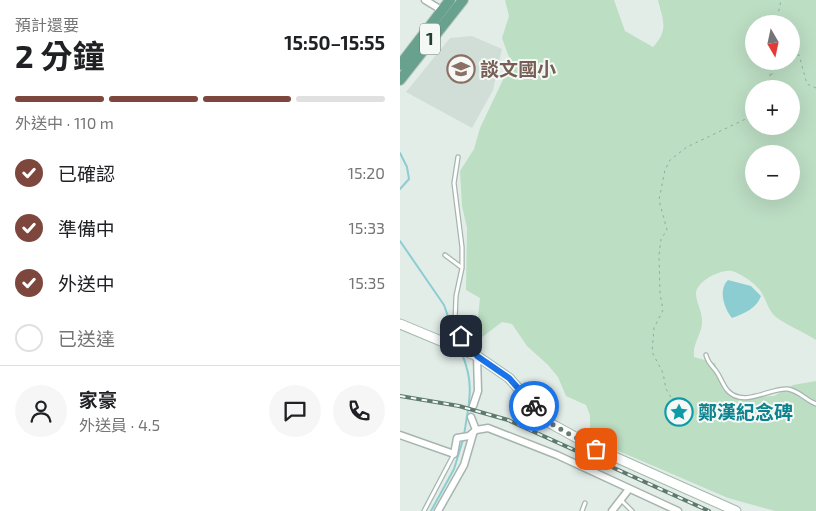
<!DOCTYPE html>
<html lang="zh-TW">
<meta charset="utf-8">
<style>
body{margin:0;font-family:"Exo 2","Noto Sans TC",sans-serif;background:#f6f6f6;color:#202124;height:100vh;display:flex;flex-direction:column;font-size:19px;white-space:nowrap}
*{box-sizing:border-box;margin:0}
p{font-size:16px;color:#757577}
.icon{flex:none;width:28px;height:28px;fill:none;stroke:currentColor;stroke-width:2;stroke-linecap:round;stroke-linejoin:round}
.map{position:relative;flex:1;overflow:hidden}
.sheet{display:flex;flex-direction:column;background:#fff;width:400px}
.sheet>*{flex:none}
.needle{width:32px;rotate:171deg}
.controls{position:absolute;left:345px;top:15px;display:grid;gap:10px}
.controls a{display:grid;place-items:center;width:55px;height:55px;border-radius:50%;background:#fff;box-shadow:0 5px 20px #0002;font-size:25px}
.pin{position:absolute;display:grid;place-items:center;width:42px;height:42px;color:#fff;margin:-21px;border-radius:10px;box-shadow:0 2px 8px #0006}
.courier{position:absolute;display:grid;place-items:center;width:50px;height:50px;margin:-25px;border:4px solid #1a73e8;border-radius:50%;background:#fff;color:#222;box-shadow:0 1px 6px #0007}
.headline em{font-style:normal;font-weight:700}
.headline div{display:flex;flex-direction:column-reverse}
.headline{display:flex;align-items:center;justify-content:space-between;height:85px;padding:0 15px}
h1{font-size:32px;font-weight:700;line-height:38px}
.bar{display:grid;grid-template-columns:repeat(4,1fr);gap:8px 5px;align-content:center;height:60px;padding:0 15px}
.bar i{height:6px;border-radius:4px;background:#e0e0e0}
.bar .active{background:#7e473e}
.bar p{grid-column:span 4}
.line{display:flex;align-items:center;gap:12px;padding:0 15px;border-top:1px solid #e0e0e0}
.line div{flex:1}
.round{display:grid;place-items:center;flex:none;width:52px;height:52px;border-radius:26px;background:#f6f6f6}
ol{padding:0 15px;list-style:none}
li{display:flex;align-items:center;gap:15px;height:55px}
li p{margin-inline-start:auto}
li .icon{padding:5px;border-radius:50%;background:#7e473e;color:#fff;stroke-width:4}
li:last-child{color:#757577}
li i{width:28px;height:28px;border:2px solid #e0e0e0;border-radius:50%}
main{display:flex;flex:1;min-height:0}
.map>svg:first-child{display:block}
.built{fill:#d1ddd7}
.green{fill:#bcdec3;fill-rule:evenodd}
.water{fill:#8ccdd2}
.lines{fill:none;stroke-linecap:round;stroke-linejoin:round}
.stream{stroke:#8ccdd2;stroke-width:2}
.lane-casing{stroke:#a6b5af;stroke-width:5.5}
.street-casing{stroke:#a6b5af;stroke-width:9}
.secondary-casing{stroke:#a2b9af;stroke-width:11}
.primary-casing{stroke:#c1c9c6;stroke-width:12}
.path{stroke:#84b19f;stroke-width:1;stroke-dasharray:2.5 4;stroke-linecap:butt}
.lane{stroke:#fff;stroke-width:3}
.street{stroke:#fff;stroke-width:6}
.secondary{stroke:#fff;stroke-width:9}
.primary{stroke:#68a28f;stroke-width:10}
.rail-casing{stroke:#5d7a70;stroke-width:4}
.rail{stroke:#f4f9f6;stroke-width:2;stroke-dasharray:5.5;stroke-linecap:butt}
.done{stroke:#667c74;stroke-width:5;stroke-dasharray:0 9}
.route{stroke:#1a73e8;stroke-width:6}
.labels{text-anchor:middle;stroke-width:4;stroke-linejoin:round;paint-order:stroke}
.shield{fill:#f4f9f6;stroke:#62776f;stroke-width:1}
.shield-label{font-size:18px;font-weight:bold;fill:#233f35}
.education-label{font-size:19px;font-weight:bold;fill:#785e54;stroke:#f4f9f6;text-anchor:start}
.culture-label{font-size:19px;font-weight:bold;fill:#0d838f;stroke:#f4f9f6;text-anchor:start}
</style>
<main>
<section class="sheet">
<div class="headline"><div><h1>2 分鐘</h1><p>預計還要</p></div><em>15:50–15:55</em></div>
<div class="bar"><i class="active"></i><i class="active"></i><i class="active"></i><i></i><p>外送中 · 110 m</p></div>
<ol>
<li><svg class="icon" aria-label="check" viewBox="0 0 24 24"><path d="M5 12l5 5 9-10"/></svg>已確認<p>15:20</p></li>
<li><svg class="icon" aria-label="check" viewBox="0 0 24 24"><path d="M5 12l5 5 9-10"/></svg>準備中<p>15:33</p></li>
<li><svg class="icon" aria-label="check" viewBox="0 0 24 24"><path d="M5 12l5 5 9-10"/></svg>外送中<p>15:35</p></li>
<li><i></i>已送達</li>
</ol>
<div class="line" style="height:90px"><a class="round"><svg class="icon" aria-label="person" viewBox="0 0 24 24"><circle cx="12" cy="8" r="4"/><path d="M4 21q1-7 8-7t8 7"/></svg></a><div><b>家豪</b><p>外送員 · 4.5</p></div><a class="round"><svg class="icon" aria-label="chat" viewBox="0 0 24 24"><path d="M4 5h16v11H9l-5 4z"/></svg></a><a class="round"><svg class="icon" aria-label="phone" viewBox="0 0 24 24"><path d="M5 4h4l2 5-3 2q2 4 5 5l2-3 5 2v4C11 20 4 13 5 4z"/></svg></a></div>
</section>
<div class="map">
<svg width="416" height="511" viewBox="0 0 416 511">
<rect width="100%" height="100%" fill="#e3ede8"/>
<polygon class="built" points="72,36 102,49 93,90 72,128 6,92 50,38"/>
<path class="green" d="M105,0H214L225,31L253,47C269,30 263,21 258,0H416V340C404,332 386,325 376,317C367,310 366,296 358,288C353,282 340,273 332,271C321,269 296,281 296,294C296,302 302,311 302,320C303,333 292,343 294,357L315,363L322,383L331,394L345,397L374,396L393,385L416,381V511H375L328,498L193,440L190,435V415L186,405L166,396L158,377L148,365L127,346L112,324L102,322L81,338L76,335L80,298L66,290L67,228L62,206L60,171L74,149L80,128L109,67L110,60L102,38L109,16ZM354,24H391V61H354ZM354,89H391V126H354ZM354,154H391V191H354Z"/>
<path class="water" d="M328,280L351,286L361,296C356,309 345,313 332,318C324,308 318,290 328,280Z"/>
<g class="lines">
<g class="stream">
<polyline points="0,153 7,167 9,179 0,189"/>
<polyline points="0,241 44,305 58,345"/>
<path d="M62,354C75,385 69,402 64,435"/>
<polyline points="31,511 54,469 63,440"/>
</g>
<g class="lane-casing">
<g id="lane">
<polyline points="58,157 54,183 62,247 62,268 56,296 55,322 61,336 73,351"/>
<polyline points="45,255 61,267"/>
<path d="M306,355C308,364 314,367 318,374C321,379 324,387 328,391C344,408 371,387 388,389C399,391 406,400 416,404"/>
<polyline points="221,500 232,511"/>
<polyline points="24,511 54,454"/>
<polyline points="182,511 185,503"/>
</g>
</g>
<g class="street-casing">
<g id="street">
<polyline points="25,0 43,11"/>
<polyline points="73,406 78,391 77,356"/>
<polyline points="71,417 76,430"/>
<polyline points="0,435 54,454 57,438 69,436 76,430 88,428 157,455 278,511"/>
<polyline points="38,511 64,465 73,434"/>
<polyline points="212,511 229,489"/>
</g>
</g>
<g class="secondary-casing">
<polyline id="secondary" points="0,324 77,356 109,378 148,422 197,449 336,511"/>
</g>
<g class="primary-casing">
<g id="primary">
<polyline points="0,65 50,0"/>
<polyline points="0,80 63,0"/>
</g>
</g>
<g class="path">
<polyline points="376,24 381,0"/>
<polyline points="391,55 399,55 407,84 416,88"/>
<polyline points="371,75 383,61"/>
<polyline points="367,89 373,61"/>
<polyline points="276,409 282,408 282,411 276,413 274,402 266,389 263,373 252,352 254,328 263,310 260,294 259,255 261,239 267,230 259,200 265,170 270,160 287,147 354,115"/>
</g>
<use href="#lane" class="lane"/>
<use href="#street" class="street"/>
<use href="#secondary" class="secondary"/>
<use href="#primary" class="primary"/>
<g class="rail-casing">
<polyline id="rail" points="0,396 59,406 108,420 309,511"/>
</g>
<use href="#rail" class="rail"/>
</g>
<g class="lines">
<polyline class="done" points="134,406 148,422 196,449"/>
<polyline class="route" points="61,336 77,356 109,378 134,406"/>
</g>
<defs>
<g id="school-ring" transform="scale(1.4375)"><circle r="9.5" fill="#f4f9f6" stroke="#8d6e63" stroke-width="1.5"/><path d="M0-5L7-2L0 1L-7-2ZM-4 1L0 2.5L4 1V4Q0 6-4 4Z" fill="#8d6e63"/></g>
<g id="sight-ring" transform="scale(1.4375)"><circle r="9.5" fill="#f4f9f6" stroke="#0f9aa8" stroke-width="1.5"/><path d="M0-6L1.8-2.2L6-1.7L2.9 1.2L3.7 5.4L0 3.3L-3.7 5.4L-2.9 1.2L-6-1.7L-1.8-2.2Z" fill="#0f9aa8"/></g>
</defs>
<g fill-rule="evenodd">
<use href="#school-ring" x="61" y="69"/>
<use href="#sight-ring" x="279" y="412"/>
</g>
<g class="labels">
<rect class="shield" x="20" y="23.5" width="20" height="31" rx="4"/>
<g class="shield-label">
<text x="30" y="45">1</text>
</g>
<g class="education-label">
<text x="80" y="76">談文國小</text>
</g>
<g class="culture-label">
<text x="298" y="419">鄭漢紀念碑</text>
</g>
</g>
</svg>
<div class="controls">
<a><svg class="needle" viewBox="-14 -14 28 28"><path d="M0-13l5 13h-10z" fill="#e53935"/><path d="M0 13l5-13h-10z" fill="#757577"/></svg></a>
<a>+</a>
<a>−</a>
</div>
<div class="pin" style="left:196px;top:449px;background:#ea580c"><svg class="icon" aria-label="bag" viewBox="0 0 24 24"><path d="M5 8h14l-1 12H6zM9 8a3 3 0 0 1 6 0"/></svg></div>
<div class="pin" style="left:61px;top:336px;background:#1f2937"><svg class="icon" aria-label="home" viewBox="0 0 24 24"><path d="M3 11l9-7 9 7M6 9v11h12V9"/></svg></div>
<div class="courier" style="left:134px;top:406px"><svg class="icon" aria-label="bike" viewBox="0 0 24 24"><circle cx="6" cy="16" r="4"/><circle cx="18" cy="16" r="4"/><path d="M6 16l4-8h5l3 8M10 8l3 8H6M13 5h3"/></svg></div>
</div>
</main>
